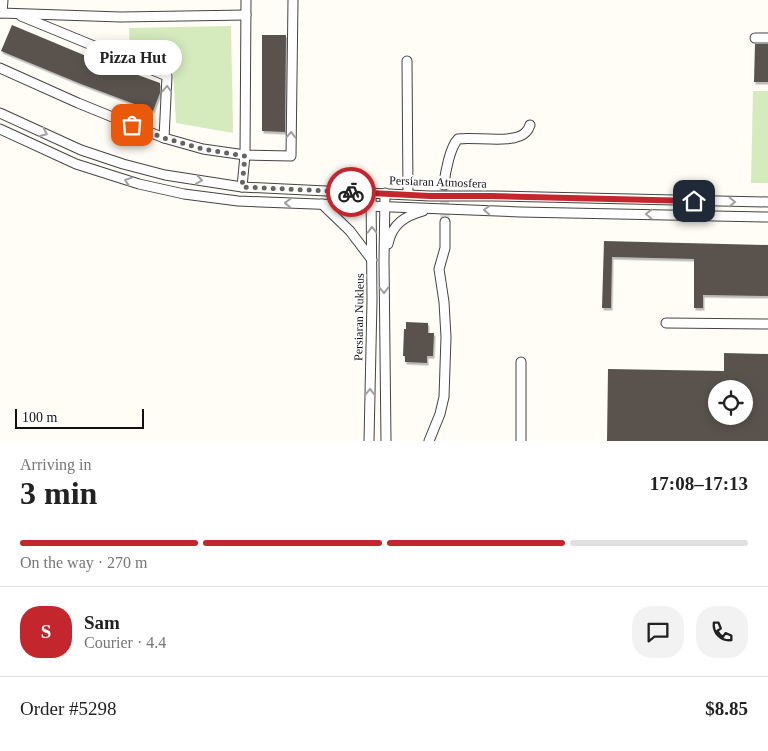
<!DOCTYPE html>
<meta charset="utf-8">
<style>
body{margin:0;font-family:Georgia,serif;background:#f2f2f2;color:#222;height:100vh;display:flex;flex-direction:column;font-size:19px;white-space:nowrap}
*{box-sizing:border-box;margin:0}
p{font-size:16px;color:#767676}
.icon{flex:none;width:28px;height:28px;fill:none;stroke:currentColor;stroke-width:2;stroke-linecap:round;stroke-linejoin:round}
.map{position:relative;height:441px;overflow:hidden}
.sheet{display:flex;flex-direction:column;background:#fff;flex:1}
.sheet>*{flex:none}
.buttons{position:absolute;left:708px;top:380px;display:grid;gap:10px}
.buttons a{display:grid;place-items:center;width:45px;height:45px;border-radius:50%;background:#fff;box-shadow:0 2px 12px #0003;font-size:25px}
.scale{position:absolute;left:15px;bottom:12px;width:129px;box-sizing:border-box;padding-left:5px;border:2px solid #111;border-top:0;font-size:14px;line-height:18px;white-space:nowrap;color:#111;-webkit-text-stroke:4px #fff;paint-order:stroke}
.pin{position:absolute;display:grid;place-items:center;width:42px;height:42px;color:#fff;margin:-21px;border-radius:10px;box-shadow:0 2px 8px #0006}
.courier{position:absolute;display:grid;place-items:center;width:50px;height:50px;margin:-25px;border:4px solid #c4262e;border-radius:50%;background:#fff;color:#222;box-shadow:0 1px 6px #0007}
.bubble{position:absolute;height:35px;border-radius:18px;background:#fff;box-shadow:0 2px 12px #0003;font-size:16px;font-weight:600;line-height:35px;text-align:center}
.headline em{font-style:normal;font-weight:600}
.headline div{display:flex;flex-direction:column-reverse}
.headline{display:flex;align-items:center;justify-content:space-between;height:85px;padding:0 20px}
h1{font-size:32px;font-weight:600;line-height:38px}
.bar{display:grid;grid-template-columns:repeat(4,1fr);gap:8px 5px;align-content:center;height:60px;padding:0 20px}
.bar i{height:6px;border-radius:4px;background:#e0e0e0}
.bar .active{background:#c4262e}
.bar p{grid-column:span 4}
.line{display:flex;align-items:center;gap:12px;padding:0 20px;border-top:1px solid #e0e0e0}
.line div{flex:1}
.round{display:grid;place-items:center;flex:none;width:52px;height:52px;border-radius:20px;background:#f2f2f2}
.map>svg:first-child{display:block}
.green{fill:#d5ebbd}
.building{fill:#5a524d;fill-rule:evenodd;filter:url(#shadow)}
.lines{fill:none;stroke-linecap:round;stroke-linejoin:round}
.minor-tunnel{stroke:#dbdad3;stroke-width:9;stroke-dasharray:9 4.5;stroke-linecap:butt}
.minor-casing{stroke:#444;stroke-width:11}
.minor{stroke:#fff;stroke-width:9}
.oneway{stroke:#a0a0a0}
.done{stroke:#646461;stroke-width:5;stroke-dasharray:0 9}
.route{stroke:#c4262e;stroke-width:6}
.labels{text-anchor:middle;stroke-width:5;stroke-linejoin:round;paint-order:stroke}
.street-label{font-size:12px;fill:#111;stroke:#fff}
</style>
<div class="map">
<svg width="768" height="441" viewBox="0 0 768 441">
<defs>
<filter id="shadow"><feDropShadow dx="1.5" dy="2.5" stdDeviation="0" flood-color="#0004"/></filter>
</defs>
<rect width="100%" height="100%" fill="#fffdf5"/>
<g class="green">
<polygon points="231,26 233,133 176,123 173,71 130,54 129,28"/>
<polygon points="753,91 768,91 768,183 751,183"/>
</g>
<g class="building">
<polygon points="12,25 91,58 160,83 160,93 153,111 81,84 1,51"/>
<polygon points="262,35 286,35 285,132 262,131"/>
<polygon points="755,44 768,44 768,82 754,82"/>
<polygon points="604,241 768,245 768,296 703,295 703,308 694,308 694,259 612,257 611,308 602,308"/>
<polygon points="406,322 428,323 428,333 434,333 433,356 427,356 427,363 405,362 405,356 403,356 404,329 406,329"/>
<path d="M724,353L768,354V441H607L608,369L724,371ZM716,389H744V416H716Z"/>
</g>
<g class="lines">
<polyline class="minor-tunnel" points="444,185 445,222"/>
<g class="minor-casing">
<g id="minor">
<polyline points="0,13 121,17 246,15"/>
<polyline points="2,13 3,0"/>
<polyline points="21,16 167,76 164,138"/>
<polyline points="755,38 768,38"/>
<polyline points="407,61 408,194"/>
<polyline points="0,68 78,103 164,138 203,149 245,155 291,156 293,0"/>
<polyline points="0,113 81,150 123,164 165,175 242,187 430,196 493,196 768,202"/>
<polyline points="0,129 76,164 139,184 184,194 238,201 520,212 768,217"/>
<path d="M444,185C445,173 450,147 458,139C474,136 514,145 526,132C528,130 529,128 530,125"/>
<polyline points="242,187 245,155 246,0"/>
<polyline points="385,193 384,261 386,441"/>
<polyline points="322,204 350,231 372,260"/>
<path d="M388,244C392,224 405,216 423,211"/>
<polyline points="666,323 768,324"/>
<polyline points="369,441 372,300 371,192"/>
<polyline points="429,441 440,414 444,397 446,337 444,302 439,269 445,248 445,222"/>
<polyline points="521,441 521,362"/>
</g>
</g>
<use href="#minor" class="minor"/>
</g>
<defs><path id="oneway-chevron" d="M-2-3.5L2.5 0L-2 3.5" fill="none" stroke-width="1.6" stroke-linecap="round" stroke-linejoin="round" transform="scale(1.25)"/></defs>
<g class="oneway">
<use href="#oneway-chevron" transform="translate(167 89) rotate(-87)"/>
<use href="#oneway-chevron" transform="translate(44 133) rotate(25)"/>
<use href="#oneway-chevron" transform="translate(291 135) rotate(-89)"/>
<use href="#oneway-chevron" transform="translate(199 180) rotate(9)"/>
<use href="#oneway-chevron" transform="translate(128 181) rotate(-162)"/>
<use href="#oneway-chevron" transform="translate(732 202) rotate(1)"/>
<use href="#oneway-chevron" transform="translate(288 203) rotate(-178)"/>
<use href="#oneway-chevron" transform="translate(487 210) rotate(-177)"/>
<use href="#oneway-chevron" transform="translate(649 214) rotate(-179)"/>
<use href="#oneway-chevron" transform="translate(372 230) rotate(-91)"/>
<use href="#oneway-chevron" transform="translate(384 290) rotate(89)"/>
<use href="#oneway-chevron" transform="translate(370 392) rotate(-89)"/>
</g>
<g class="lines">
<polyline class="done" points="132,125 164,138 203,149 245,156 242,187 351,192"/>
<polyline class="route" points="351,192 430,196 491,196 694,201"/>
</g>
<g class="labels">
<g class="street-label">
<text transform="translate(438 182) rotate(2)" y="4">Persiaran Atmosfera</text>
<text transform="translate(359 317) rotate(-89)" y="4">Persiaran Nukleus</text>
</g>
</g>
</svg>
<div class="buttons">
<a><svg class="icon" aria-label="locate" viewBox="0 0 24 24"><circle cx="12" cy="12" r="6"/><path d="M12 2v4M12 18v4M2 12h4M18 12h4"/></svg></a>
</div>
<div class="scale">100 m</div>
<div class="pin" style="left:132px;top:125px;background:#ea580c"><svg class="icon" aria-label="bag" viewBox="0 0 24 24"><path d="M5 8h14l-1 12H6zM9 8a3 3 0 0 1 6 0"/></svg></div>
<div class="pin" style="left:694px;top:201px;background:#1f2937"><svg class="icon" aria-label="home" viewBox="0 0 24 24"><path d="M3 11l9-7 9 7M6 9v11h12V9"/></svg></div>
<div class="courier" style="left:351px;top:192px"><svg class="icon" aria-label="bike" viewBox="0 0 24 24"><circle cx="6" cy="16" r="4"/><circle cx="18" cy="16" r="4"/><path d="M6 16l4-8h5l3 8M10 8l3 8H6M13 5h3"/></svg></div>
<div class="bubble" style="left:84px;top:40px;width:98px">Pizza Hut</div>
</div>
<section class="sheet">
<div class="headline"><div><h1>3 min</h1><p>Arriving in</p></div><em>17:08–17:13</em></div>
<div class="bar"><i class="active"></i><i class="active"></i><i class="active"></i><i></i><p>On the way · 270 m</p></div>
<div class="line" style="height:90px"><b class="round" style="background:#c4262e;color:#fff">S</b><div><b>Sam</b><p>Courier · 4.4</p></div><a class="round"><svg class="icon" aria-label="chat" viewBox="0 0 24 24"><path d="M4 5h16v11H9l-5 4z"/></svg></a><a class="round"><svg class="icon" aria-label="phone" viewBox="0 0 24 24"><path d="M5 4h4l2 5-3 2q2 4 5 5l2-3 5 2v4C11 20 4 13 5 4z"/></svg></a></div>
<div class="line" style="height:65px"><div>Order #5298</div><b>$8.85</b></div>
</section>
